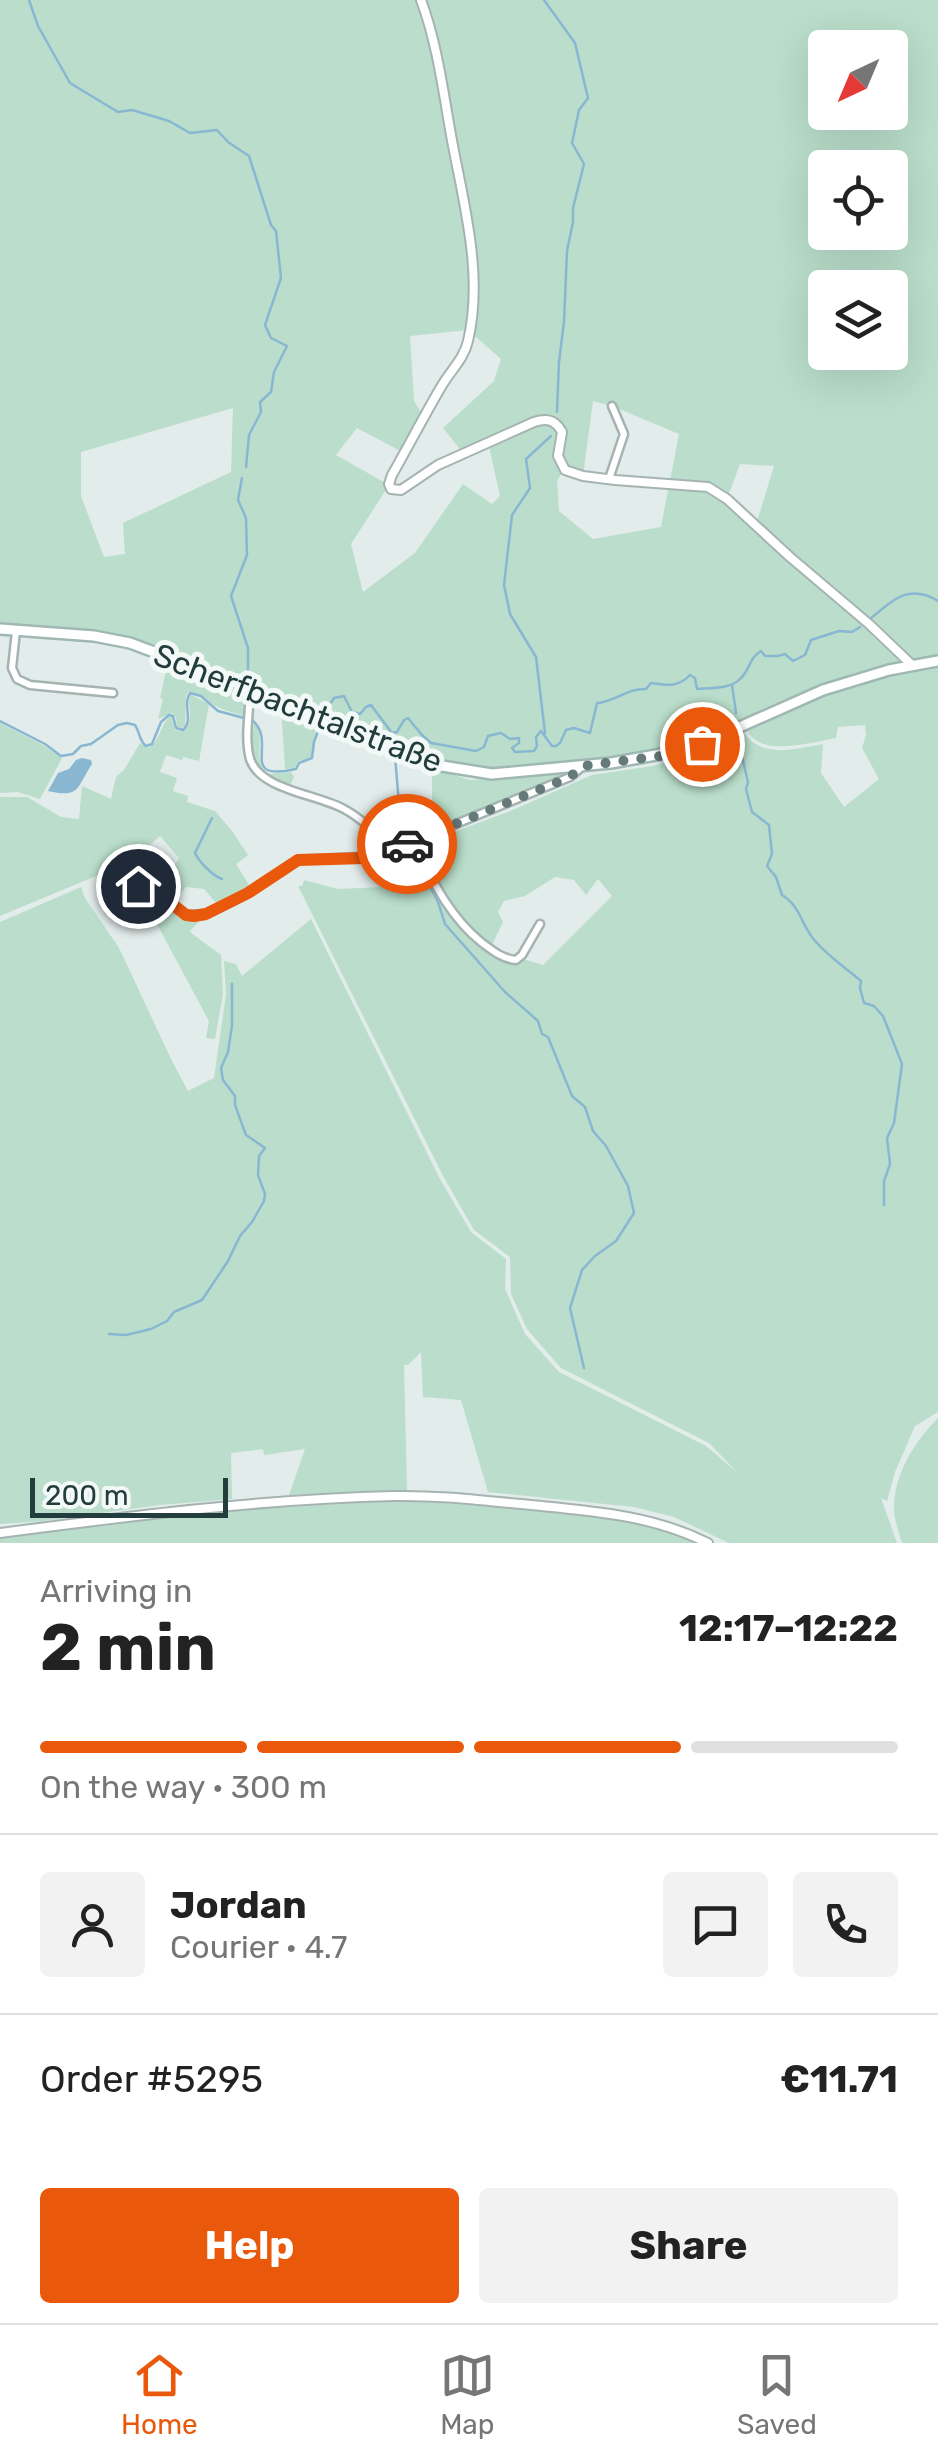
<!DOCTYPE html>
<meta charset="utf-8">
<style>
body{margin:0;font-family:Rubik,sans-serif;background:#f2f2f2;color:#222;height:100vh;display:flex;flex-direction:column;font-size:38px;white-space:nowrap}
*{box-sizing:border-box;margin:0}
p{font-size:32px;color:#767676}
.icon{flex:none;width:55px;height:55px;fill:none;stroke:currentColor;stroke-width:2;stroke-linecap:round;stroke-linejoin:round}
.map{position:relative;height:1543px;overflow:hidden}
.sheet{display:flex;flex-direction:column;background:#fff;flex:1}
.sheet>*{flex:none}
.needle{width:65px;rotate:224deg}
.tools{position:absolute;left:808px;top:30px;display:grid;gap:20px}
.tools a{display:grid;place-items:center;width:100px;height:100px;border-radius:10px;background:#fff;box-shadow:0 10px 40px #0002;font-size:50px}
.scale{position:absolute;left:30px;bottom:25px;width:198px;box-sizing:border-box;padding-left:10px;border:5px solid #223d3c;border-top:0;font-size:28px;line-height:35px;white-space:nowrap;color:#223d3c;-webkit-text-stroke:8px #f2f9f7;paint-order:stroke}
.pin{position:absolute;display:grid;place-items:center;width:85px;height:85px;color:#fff;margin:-42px;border:5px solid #fff;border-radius:50%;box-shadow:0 2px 10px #0007}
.courier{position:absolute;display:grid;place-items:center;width:100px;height:100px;margin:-50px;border:8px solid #ea580c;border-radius:50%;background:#fff;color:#222;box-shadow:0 2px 12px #0007}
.summary em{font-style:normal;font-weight:700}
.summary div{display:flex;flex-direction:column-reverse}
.summary{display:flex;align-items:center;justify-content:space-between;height:170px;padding:0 40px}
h1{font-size:65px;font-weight:700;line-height:75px}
.bar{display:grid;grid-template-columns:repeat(4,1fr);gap:15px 10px;align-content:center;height:120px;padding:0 40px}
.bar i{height:12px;border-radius:8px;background:#e0e0e0}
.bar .current{background:#ea580c}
.bar p{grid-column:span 4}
.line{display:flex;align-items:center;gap:25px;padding:0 40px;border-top:2px solid #e0e0e0}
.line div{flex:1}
.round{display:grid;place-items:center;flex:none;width:105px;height:105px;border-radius:10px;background:#f2f2f2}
.button{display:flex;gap:20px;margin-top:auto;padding:20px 40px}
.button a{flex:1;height:115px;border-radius:10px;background:#ea580c;color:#fff;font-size:40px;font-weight:700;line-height:115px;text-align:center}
.button a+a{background:#f2f2f2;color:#222}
.tab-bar{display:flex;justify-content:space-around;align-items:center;height:140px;border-top:2px solid #e0e0e0;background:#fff;font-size:28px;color:#767676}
.tab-bar a{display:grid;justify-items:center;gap:5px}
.tab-bar .current{color:#ea580c}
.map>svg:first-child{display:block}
.green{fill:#badecb;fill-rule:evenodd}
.water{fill:#89b7d2}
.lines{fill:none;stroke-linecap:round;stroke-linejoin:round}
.stream{stroke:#89b7d2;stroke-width:2.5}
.minor-casing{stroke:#a5b4b2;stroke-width:11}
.tertiary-casing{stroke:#a5b4b2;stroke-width:12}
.secondary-casing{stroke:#a0b8b4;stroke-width:14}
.minor{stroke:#fff;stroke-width:6}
.tertiary{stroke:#fff;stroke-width:8}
.secondary{stroke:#fff;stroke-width:9}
.done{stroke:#657a79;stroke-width:10;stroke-dasharray:0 18}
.route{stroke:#ea580c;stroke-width:12}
.labels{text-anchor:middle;stroke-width:10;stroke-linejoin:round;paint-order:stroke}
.street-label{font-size:32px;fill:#223d3c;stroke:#f2f9f7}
</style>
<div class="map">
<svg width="938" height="1543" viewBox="0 0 938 1543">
<rect width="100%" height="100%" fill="#e2ecea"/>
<g class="green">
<path d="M0,0H938V655L914,659L856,609L900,659L901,663L827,685L704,739L675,749L640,756L492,770L442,762L186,658L131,638L105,632L0,624ZM825,48H890V112H825ZM825,168H890V232H825ZM825,288H890V352H825ZM468,330L501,359L494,381L443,428L464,454L488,442L500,496L492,504L463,484L415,553L363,592L351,544L389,485L336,455L357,428L404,453L424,417L414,401L410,336ZM593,401L612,406L679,434L661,527L593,539L559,511L557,481L564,470L583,476ZM233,408L231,472L123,523L125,554L104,557L81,496V452ZM740,464L774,466L756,525L727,499Z"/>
<path d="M168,662L243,691L246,696V717C238,713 228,712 220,708C206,702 206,694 188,692L186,696L185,726L182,728L177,727L176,718L172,713L158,719L163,699L160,698Z"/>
<path d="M938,668V1412L915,1426L895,1472L887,1501L881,1498L897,1543H729L674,1517L634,1507L488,1492L461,1400L423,1397L421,1352L408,1365H404L407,1490L289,1495L305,1449L264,1455L263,1449L231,1453L232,1499L160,1505L43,1521L0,1524V922L81,887L85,898L119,948L172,1061L188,1091L214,1078L226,994L224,961L236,964L242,976L311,919L440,1179L471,1232L506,1259L505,1289L525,1334L559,1372L706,1446L738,1473L709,1443L561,1368L527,1329L511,1294L510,1257L474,1230L443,1176L298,886H302L304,880L338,889L382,887V859L412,848L415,851C439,896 462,940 510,963L518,961L520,958L543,965L612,896L598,879L586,895L574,880L555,877L525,896L504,901L498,912L503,922L491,947L454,912L417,846L515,809L592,775L652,766L692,755L744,733C763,759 794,749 823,744L821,773L844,807L879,779L862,748L866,735L865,725L838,727L836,738C812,742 761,758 748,731L827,694L879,679Z"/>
<path d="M190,694L209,704L199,761L183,757L182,760L166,755L160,772L177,778L173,791L188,796L187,802L215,811L232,831L248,855L236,864L251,888L218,905L204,889L186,887L173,902L158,891L179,858L160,836L132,860L125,854L127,865L142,885L115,874L96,876L0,916V797H27L61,817L79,819L82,786L111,799L116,777L124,770L140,743L148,748C160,742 160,725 170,716L172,717L175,730L183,731C193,724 190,708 188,697Z"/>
<polygon points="281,707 307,718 318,725 311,758 298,761 295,768 285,769"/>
<polygon points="0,723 43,745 62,758 40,799 18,792 0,793"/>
<path d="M254,723C268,742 250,759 268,774L291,772L294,777L290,786C254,774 250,758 254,723Z"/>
<polygon points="432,768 470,780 569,773 432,830"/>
<path d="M166,902C179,913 187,921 204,916L190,931L191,933L221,955L223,994L215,1039L206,1038L209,1021L151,913Z"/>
<path d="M938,1418V1543H902C899,1533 895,1522 894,1511C893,1476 914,1442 938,1418Z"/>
<polygon points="402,1500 618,1516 664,1527 702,1543 0,1543 0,1538 179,1514"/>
</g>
<path class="water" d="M82,758L91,760L92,764C76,789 80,798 48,791L58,773L69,769L76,760Z"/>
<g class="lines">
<g class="stream">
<polyline points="29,0 38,26 70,83 118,112 132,110 169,121 190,133 217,130 228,142 249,156 271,225 276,231 281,278 265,325 271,338 287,346 274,372 271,392 260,402 261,412 249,435 246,467"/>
<polyline points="544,0 575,43 588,98 579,110 572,143 584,164 573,208 573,222 567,251 564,322 559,362 557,412"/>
<polyline points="242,478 238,500 246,518 247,555 231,596 248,648 248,680"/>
<path d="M870,619C893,600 909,583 938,601"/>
<polyline points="732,685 736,713"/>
<path d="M326,710L334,698L344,696L352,712L360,714L366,707L371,705L392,733L397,732L404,720L408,718L422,735L431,743L476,751L484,747L488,736L501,733L510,739L519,738V743L512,748L515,752L534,751L537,746L536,737L541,731L552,746H556L560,743L566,730L574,728L590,733L597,703C614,702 628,688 646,689L651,683C666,685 678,688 690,675L695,678L697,689C709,688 731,689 740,679C750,670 749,658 761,651L765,656H778L785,654L793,661L805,655L811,640L839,631L852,632L860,627"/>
<path d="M252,720C279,743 236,782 296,769L299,763L312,758L314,742L322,721"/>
<path d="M0,721L45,744L61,756L73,754L81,746L91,744L118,725L127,723L135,725C140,732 139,741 146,746L152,744L161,722L169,715L173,716L176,728L183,730C194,720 182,704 190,693L201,696L218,711L244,718"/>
<polyline points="545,733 536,657 510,614 504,585 512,515 530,488 526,459 551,436"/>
<path d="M740,748L748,782L746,789L752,812L769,825L772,854L767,866L776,877L782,895C801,906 802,928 816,942C829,957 846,968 861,981L860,988L864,1003L874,1006L883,1016L902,1064L894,1123L887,1138L890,1164L884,1181V1205"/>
<polyline points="395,756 402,840"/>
<path d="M212,818L195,853C199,862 213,876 222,879"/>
<polyline points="407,852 418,863 438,902 445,924 505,992 538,1021 542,1034 548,1037 572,1096 585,1107 593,1131 606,1146 628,1186 634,1213 616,1241 595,1256 582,1270 570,1308 584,1368"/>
<polyline points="109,1334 126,1335 151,1329 167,1321 174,1312 202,1300 228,1261 240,1236 252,1222 264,1201 265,1194 258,1175 259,1156 265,1148 246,1135 235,1105 235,1096 223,1080 221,1068 228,1052 232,1025 232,984"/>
</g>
<g class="minor-casing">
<g id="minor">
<polyline points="609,479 624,434 612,406"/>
<polyline points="16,631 12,668 17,679 30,685 113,693"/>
<path d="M250,688C250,711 244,737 250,759C260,790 317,794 344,809C361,818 379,835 390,851"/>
<path d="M413,842C432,879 448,915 481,942C492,950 502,959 516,960L522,955L540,924"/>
<polyline points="138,886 154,890 186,915 205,914 218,908 248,893 298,860 378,856 570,777 583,766"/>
</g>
</g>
<g class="tertiary-casing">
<g id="tertiary">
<path d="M421,0C437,43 443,90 451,135C463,202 484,273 468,341C464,359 450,371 441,387C424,416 409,445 392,475L389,484L391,489L401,490L438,465L534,422C546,418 555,419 562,432L558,456L565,470L583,476L615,480L708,487L727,499L790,557L869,624L912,665"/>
<path d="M0,1533C131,1516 262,1499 394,1496C440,1495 486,1501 531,1505C593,1511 652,1515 708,1543"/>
</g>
</g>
<g class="secondary-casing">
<polyline id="secondary" points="0,629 94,636 130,643 250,688 442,766 492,774 611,763 690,749 823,690 889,670 938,661"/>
</g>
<use href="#minor" class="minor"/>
<use href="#tertiary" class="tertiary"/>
<use href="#secondary" class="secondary"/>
</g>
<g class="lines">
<polyline class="done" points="407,844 570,777 583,766 661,756 702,744"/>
<polyline class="route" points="138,886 154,890 186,915 194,916 206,914 248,893 298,860 365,858 378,856 407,844"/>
</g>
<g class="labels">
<g class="street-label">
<text transform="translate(298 708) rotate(21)" y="11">Scherfbachtalstraße</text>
</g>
</g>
</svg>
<div class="tools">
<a><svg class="needle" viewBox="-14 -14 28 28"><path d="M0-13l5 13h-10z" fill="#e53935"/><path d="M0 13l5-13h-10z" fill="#767676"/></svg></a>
<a><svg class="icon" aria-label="locate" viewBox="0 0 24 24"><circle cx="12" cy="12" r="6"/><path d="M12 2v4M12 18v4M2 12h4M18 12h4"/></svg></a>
<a><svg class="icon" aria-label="layers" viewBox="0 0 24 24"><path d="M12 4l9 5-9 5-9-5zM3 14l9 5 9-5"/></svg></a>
</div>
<div class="scale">200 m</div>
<div class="pin" style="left:702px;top:744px;background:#ea580c"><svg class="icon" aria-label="bag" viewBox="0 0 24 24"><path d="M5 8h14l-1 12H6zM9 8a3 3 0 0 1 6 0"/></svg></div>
<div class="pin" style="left:138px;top:886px;background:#1f2937"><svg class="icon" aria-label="home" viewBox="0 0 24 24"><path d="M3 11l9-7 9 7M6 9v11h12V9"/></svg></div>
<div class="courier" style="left:407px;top:844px"><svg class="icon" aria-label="car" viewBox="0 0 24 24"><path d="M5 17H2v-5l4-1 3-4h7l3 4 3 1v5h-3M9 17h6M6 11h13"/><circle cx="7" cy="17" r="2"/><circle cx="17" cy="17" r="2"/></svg></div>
</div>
<section class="sheet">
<div class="summary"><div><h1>2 min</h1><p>Arriving in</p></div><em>12:17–12:22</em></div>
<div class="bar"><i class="current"></i><i class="current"></i><i class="current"></i><i></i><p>On the way · 300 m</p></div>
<div class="line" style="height:180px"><a class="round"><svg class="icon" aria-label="person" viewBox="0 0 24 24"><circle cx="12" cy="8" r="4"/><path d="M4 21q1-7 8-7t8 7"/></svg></a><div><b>Jordan</b><p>Courier · 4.7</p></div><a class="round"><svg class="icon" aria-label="chat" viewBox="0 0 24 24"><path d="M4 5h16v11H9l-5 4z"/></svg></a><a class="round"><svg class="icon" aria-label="phone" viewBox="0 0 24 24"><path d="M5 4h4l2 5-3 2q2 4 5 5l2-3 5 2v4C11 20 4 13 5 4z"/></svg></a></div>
<div class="line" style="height:130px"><div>Order #5295</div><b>€11.71</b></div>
<div class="button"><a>Help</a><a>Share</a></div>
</section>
<nav class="tab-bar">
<a class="current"><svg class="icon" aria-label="home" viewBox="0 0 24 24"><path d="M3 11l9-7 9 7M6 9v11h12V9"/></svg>Home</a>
<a><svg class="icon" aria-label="map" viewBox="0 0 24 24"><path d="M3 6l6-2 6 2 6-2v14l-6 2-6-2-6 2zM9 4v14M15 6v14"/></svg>Map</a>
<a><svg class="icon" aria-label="saved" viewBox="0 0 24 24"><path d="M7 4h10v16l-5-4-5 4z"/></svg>Saved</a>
</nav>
